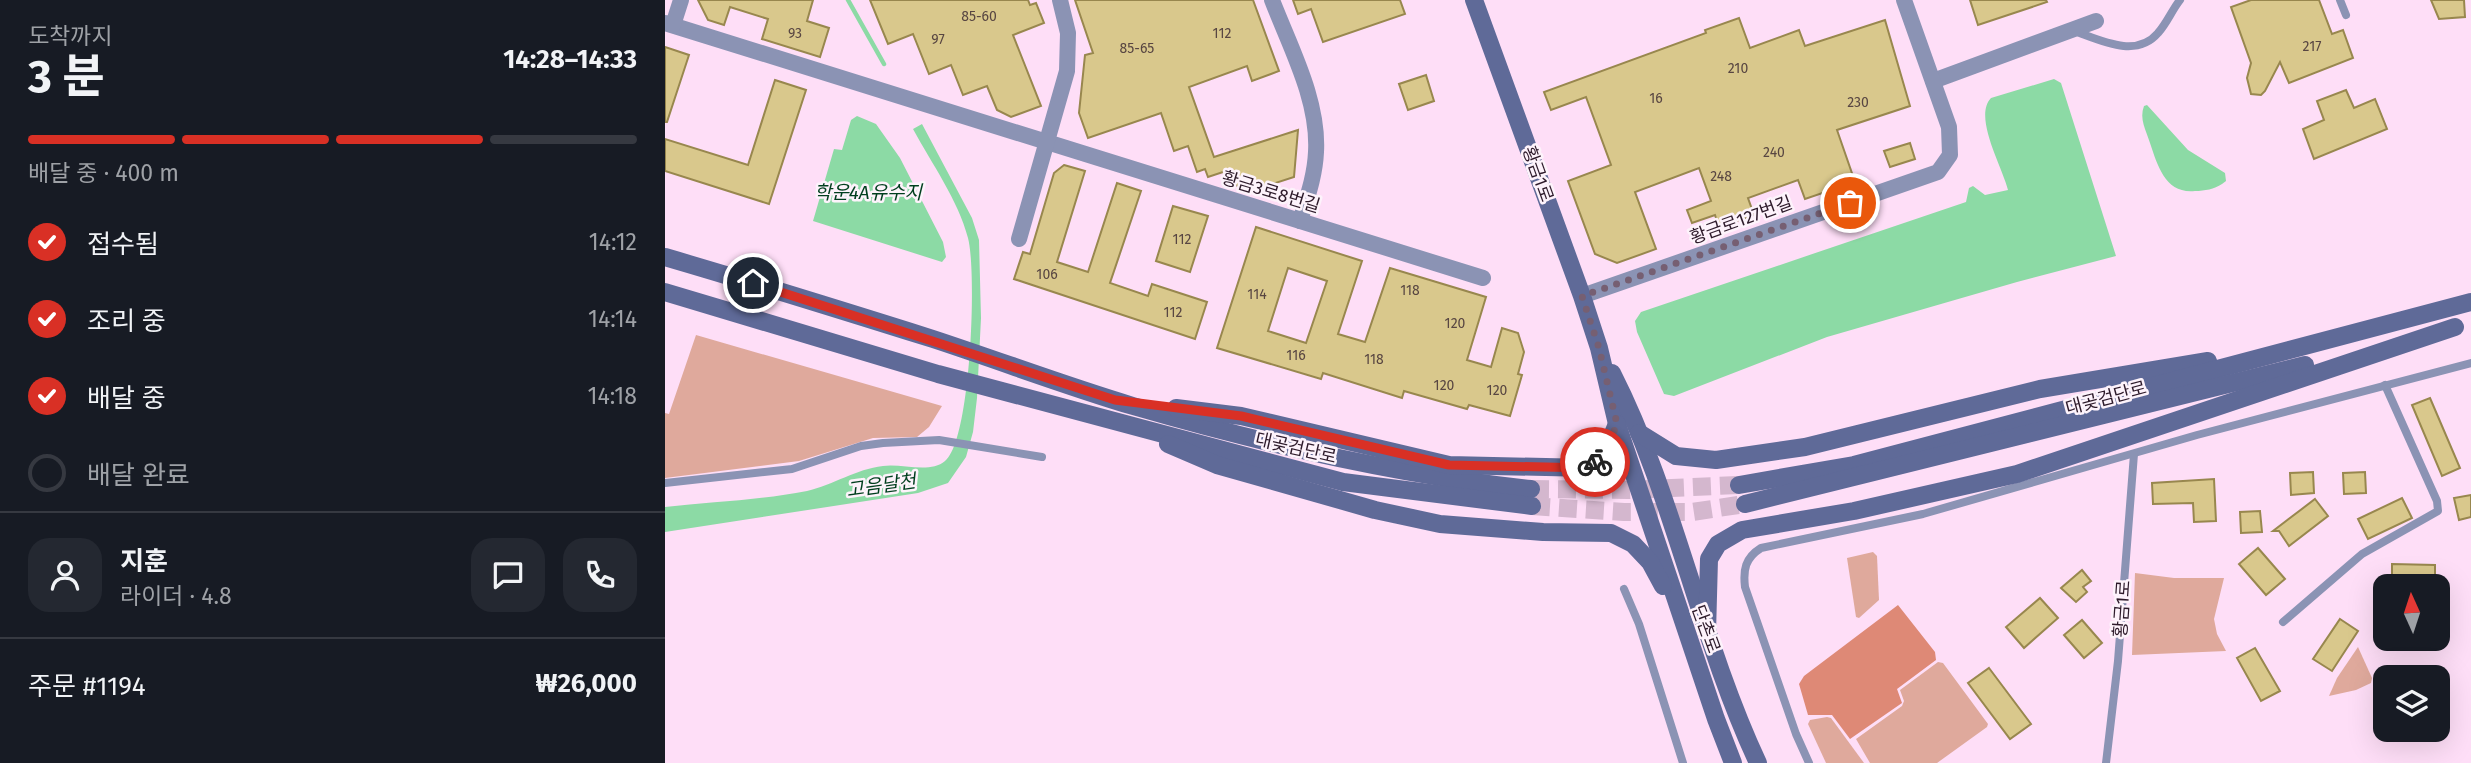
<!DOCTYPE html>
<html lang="ko">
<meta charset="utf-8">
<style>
body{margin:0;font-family:"Fira Sans","Noto Sans KR",sans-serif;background:#242831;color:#f1f3f6;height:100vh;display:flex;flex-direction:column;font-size:26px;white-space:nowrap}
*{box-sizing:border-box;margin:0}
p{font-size:23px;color:#9ea1a6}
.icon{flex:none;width:38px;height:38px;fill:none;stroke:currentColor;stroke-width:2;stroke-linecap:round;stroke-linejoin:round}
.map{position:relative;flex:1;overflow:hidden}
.panel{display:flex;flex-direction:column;background:#171b24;width:665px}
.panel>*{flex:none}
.needle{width:46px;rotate:357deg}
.tools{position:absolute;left:1708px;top:574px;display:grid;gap:14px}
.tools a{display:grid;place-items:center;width:77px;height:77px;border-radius:14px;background:#171b24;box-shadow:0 7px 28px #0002;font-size:35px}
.pin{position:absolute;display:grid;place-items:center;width:60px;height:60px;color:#fff;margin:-30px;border:4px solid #fff;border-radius:50%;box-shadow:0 2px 7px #0007}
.courier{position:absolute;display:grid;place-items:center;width:70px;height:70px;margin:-35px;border:5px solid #d93025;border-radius:50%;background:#fff;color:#222;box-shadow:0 2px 9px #0007}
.summary em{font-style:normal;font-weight:700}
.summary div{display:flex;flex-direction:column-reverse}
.summary{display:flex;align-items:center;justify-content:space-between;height:119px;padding:0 28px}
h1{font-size:46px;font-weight:700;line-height:52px}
.bar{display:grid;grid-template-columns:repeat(4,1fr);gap:10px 7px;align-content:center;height:84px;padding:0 28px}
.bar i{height:9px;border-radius:5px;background:#363941}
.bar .current{background:#d93025}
.bar p{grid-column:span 4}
.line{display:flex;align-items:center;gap:18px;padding:0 28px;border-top:2px solid #363941}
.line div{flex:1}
.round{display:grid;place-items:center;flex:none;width:74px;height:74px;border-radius:21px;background:#242831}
ol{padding:0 28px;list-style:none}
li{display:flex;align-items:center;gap:21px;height:77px}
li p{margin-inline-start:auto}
li .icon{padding:7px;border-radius:50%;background:#d93025;color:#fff;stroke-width:4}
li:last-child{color:#9ea1a6}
li i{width:38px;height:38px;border:4px solid #363941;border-radius:50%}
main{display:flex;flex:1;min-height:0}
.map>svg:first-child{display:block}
.green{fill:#dfa99c}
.forest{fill:#de8976}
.water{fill:#8cdaa5}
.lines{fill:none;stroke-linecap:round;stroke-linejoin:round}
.stream{stroke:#8cdaa5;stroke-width:4.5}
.building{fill:#d9c88c;stroke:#98874e;stroke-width:2;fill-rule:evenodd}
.secondary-tunnel{stroke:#d4b7ce;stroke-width:18;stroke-dasharray:18 9;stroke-linecap:butt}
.lane{stroke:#8b93b4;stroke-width:8}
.street{stroke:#8b93b4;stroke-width:16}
.secondary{stroke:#5f6a98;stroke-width:18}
.done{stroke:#765f72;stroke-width:7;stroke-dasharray:0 12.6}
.route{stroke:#d93025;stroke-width:9}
.labels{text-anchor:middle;stroke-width:5;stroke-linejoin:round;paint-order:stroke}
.number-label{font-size:14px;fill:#584642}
.street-label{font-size:18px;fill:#2d1a2a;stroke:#fdf3fb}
.water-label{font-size:19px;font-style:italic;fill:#003f1e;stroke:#fdf3fb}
</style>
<main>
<section class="panel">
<div class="summary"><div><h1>3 분</h1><p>도착까지</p></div><em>14:28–14:33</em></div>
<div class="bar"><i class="current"></i><i class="current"></i><i class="current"></i><i></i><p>배달 중 · 400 m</p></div>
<ol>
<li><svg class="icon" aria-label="check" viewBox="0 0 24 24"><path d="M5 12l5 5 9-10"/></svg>접수됨<p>14:12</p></li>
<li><svg class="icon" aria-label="check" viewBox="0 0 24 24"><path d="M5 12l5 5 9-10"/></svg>조리 중<p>14:14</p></li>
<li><svg class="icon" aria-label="check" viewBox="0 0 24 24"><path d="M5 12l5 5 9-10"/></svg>배달 중<p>14:18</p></li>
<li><i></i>배달 완료</li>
</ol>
<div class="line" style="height:126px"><a class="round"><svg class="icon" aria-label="person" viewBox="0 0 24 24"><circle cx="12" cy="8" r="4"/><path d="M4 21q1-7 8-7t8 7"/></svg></a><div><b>지훈</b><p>라이더 · 4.8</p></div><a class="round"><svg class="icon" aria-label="chat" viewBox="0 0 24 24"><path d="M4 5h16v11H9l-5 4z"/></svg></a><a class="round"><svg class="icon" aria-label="phone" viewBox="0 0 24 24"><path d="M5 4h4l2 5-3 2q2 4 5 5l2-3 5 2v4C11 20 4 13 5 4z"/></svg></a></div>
<div class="line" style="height:91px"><div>주문 #1194</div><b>₩26,000</b></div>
</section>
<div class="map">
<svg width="1806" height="763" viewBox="0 0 1806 763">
<rect width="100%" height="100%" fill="#fedef7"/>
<g class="green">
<polygon points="31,335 277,406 264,427 252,437 208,438 134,461 0,478 0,413 4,414"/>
<polygon points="1208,552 1212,556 1214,600 1194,618 1191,617 1182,558"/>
<polygon points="1470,573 1509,578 1559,578 1549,619 1552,634 1561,651 1467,655"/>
<polygon points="1693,647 1707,678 1706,683 1691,690 1664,696 1672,678"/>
<polygon points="1273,662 1278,663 1323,724 1322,727 1272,763 1205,763 1191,739 1237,706 1239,701 1235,690"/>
<polygon points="1162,717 1166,718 1199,763 1161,763 1143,724 1145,720"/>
</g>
<polygon class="forest" points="1233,605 1270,652 1271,660 1232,689 1237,703 1185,739 1167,715 1143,715 1134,684 1139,676"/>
<g class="water">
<path d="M1389,79L1396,83L1451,256L1352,282L1162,337L1009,396L999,394L972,332L970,321L976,312L1301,202L1304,188L1308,186L1320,195L1343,190C1337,166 1308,117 1326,98Z"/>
<path d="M1482,105L1523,150L1560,173L1561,181L1557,184C1549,189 1540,191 1530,191C1501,194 1493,167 1485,143C1481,130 1474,119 1479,106Z"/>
<polygon points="192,116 211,124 235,158 278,242 281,257 277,262 148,221 169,149 177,150 186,120"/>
<path d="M257,124L307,218L314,240L316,318L312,398L308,432L301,457L283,483L253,493L0,532V507C47,502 96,500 142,491C168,485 191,469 218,466C236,463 265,474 280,461C306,441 312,272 303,238C293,200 267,164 248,129Z"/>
</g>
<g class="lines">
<polyline class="stream" points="183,0 219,64"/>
</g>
<g class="building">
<polygon points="33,0 148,0 142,21 164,28 155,57 97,39 103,19 65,7 59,25 43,20"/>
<polygon points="205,0 363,0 365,5 371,3 379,23 348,35 376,106 346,117 332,110 322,86 298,95 286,65 264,74 248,34 223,44"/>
<polygon points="410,0 588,0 614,71 587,81 582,66 524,87 549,157 633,130 629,177 586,191 565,183 561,171 543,177 540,169 532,172 523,146 509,151 496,113 423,138 414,113 420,55 428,53"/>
<polygon points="628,0 735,0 740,14 658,42 646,9 633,14"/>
<polygon points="1305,0 1381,0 1382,2 1313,25"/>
<polygon points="1586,0 1654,0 1667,34 1678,30 1688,58 1624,83 1615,62 1600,91 1596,95 1586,94 1582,78 1586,63 1566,7"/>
<polygon points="1766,0 1799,0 1800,17 1774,19"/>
<polygon points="1074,18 1085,48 1134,30 1140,46 1220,20 1245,106 1172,130 1190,182 1140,199 1133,180 1083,198 1089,215 1054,227 1050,215 1027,223 1022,210 1046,201 1034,168 970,192 991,249 952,263 930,254 903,181 946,165 921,97 886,110 879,92 1041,33 1040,30"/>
<polygon points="0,47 24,55 2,122 0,122"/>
<polygon points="761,75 769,101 743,110 734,84"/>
<polygon points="110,80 141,90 104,204 0,171 0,139 83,165"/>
<polygon points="1681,90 1689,108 1710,99 1722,129 1649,159 1638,129 1659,120 1652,101"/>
<polygon points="1245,143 1250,159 1225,167 1219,151"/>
<polygon points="399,165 420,171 392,262 423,272 452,183 476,191 445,283 483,296 487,284 542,302 530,339 349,279 358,252 365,254 389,173"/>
<polygon points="508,206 543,216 525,272 491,261"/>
<path d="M591,227L697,261L673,334L700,342L725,268L821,297L802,360L826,367L837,328L853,333L859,352L853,374L857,375L845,416L804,405L802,409L739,391L737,398L658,373L656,379L552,348ZM623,268L662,281L641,343L603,331Z"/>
<polygon points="1765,398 1795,468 1777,476 1747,405"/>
<polygon points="1648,472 1649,493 1626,495 1625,473"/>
<polygon points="1700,472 1701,493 1679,494 1678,473"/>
<polygon points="1549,479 1551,521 1529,522 1528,503 1488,504 1487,483"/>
<polygon points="1806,495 1806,517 1794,520 1789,498"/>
<polygon points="1737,498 1747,518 1703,539 1693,519"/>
<polygon points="1650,499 1663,516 1624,546 1614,531 1608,531"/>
<polygon points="1595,511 1597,532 1576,533 1575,512"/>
<polygon points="1593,548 1620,579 1601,595 1574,564"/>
<polygon points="1727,564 1770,565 1770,585 1727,584"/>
<polygon points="1417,570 1426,581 1418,587 1422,592 1411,602 1396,588"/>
<polygon points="1375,598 1393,618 1359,648 1341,627"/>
<polygon points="1675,619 1693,631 1667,671 1648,659"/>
<polygon points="1417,620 1437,643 1419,658 1399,635"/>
<polygon points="1590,648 1615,691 1596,701 1572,658"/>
<polygon points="1324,668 1366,724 1345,739 1303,683"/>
</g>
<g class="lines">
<g class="secondary-tunnel">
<polyline points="866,489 963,490 1074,485"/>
<polyline points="867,506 959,512 1027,512 1080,504"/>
</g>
<g class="lane">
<polyline points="1675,0 1681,15"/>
<path d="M1409,31C1435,40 1471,59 1493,33C1502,23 1507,10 1515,0"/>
<polyline points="0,483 127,469 196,446 218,443 274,440 377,457"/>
<polyline points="959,589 974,624 1018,763"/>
<polyline points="1618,622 1697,554 1773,511 1772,501 1720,385"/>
<path d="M1144,763L1131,734L1080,587C1078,570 1080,558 1096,548L1258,514L1532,435L1806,363"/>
<polyline points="1441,763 1453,661 1469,454"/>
</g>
<g class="street">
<path d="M607,0C625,47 654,100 651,152C650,176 642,198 635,221"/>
<polyline points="0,23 818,278"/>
<polyline points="8,25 16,0"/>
<polyline points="1268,81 1431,21"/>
<polyline points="354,239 402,71 403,33 395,0"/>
<polyline points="917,296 1273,172 1285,155 1284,127 1239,0"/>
</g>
<g class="secondary">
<polyline points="809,0 917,296 934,348 952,424 1051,719 1068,763"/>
<path d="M0,257C89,283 179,311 268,339C335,361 401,386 468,406C599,444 731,475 866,489"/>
<polyline points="0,292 273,374 678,482 867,506"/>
<path d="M947,373C1009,495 1034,637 1093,763"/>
<polyline points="511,408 576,416 784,465 924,468 940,453 952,424"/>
<polyline points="974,433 1011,456 1051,460 1140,447 1375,389 1543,361"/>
<polyline points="503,444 552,465 710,510 775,524 878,532 946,533 968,544 985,562 998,586"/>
<polyline points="1074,485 1189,465 1806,302"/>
<polyline points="1080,504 1640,365"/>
<polyline points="1042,633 1044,559 1053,544 1077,530 1189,511 1352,474 1790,327"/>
</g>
</g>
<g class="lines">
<polyline class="done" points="930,462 940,453 952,424 934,348 917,296 1185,203"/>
<polyline class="route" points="88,283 450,400 576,416 784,465 924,468 930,462"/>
</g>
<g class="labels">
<g class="number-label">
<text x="314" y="21">85-60</text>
<text x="130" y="38">93</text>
<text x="557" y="38">112</text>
<text x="273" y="44">97</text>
<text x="1647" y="51">217</text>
<text x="472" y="53">85-65</text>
<text x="1073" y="73">210</text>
<text x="991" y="103">16</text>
<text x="1193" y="107">230</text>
<text x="1109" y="157">240</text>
<text x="1056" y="181">248</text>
<text x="517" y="244">112</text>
<text x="382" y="279">106</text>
<text x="745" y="295">118</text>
<text x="592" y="299">114</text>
<text x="508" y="317">112</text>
<text x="790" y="328">120</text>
<text x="631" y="360">116</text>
<text x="709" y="364">118</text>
<text x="779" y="390">120</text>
<text x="832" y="395">120</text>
</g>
<g class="street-label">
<text transform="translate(873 174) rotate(70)" y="6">황금1로</text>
<text transform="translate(606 192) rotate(17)" y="6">황금3로8번길</text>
<text transform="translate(1076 220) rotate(-20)" y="6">황금로127번길</text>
<text transform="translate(1441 398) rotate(-15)" y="6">대곶검단로</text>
<text transform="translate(631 448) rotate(13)" y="6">대곶검단로</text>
<text transform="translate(1457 609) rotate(-86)" y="6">황금1로</text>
<text transform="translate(1041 629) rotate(70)" y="6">단촌로</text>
</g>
<g class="water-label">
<text x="203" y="199">학운4A유수지</text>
<text transform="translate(216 485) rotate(-8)" y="7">고음달천</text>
</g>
</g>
</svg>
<div class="tools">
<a><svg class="needle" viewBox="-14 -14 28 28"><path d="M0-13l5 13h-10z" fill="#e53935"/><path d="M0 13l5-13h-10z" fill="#9ea1a6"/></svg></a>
<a><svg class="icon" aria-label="layers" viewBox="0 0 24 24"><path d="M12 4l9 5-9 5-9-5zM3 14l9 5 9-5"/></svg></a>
</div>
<div class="pin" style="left:1185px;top:203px;background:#ea580c"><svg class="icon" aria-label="bag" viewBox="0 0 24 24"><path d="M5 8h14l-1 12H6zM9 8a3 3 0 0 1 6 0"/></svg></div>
<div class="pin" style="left:88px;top:283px;background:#1f2937"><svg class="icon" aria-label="home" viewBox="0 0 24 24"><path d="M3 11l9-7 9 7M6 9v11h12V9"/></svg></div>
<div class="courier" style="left:930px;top:462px"><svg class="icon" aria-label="bike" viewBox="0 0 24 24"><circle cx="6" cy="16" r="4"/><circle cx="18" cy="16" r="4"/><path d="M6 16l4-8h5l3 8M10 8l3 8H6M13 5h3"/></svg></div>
</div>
</main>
